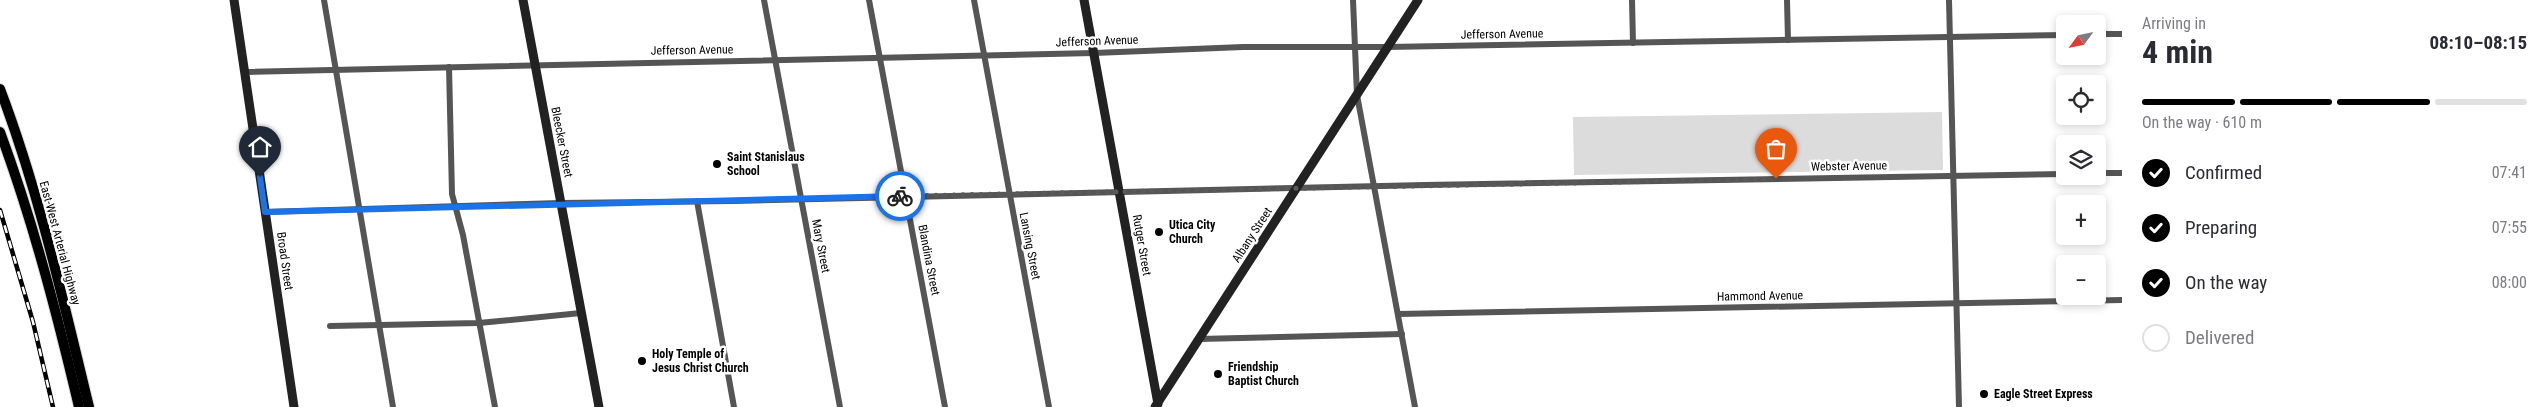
<!DOCTYPE html>
<meta charset="utf-8">
<style>
body{margin:0;font-family:"Roboto Condensed",sans-serif;background:#f2f2f3;color:#2b2b33;height:100vh;display:flex;flex-direction:column;font-size:19px;white-space:nowrap}
*{box-sizing:border-box;margin:0}
p{font-size:16px;color:#7c7c81}
.icon{flex:none;width:28px;height:28px;fill:none;stroke:currentColor;stroke-width:2;stroke-linecap:round;stroke-linejoin:round}
.map{position:relative;flex:1;overflow:hidden}
.panel{display:flex;flex-direction:column;background:#fff;width:425px}
.panel>*{flex:none}
.needle{width:32px;rotate:237deg}
.controls{position:absolute;left:2056px;top:15px;display:grid;gap:10px}
.controls a{display:grid;place-items:center;width:50px;height:50px;border-radius:5px;background:#fff;box-shadow:0 2px 8px #0003;font-size:25px}
.pin{position:absolute;display:grid;place-items:center;width:42px;height:42px;color:#fff;margin:-51px -21px;border-radius:50% 50% 50% 0;rotate:-45deg;box-shadow:0 0 5px #0007}
.pin .icon{rotate:45deg}
.courier{position:absolute;display:grid;place-items:center;width:50px;height:50px;margin:-25px;border:4px solid #1a73e8;border-radius:50%;background:#fff;color:#222;box-shadow:0 1px 6px #0007}
.overview em{font-style:normal;font-weight:700}
.overview div{display:flex;flex-direction:column-reverse}
.overview{display:flex;align-items:center;justify-content:space-between;height:85px;padding:0 20px}
h1{font-size:32px;font-weight:700;line-height:38px}
.bar{display:grid;grid-template-columns:repeat(4,1fr);gap:8px 5px;align-content:center;height:60px;padding:0 20px}
.bar i{height:6px;border-radius:4px;background:#e1e1e2}
.bar .current{background:#000}
.bar p{grid-column:span 4}
ol{padding:0 20px;list-style:none}
li{display:flex;align-items:center;gap:15px;height:55px}
li p{margin-inline-start:auto}
li .icon{padding:5px;border-radius:50%;background:#000;color:#fff;stroke-width:4}
li:last-child{color:#7c7c81}
li i{width:28px;height:28px;border:2px solid #e1e1e2;border-radius:50%}
main{display:flex;flex:1;min-height:0}
.map>svg:first-child{display:block}
.green{fill:#dcdcdc}
.lines{fill:none;stroke-linecap:round;stroke-linejoin:round}
.primary-casing{stroke:#dbdbdb;stroke-width:12}
.street{stroke:#555;stroke-width:6}
.secondary{stroke:#222;stroke-width:9}
.primary{stroke:#000;stroke-width:10}
.rail-casing{stroke:#000;stroke-width:4.5}
.rail{stroke:#fff;stroke-width:2.5;stroke-dasharray:8;stroke-linecap:butt}
.done{stroke:#595959;stroke-width:5;stroke-dasharray:0 9}
.route{stroke:#1a73e8;stroke-width:6}
.poi-dot{fill:#000;stroke:#fff;stroke-width:2}
.labels{text-anchor:middle;stroke-width:5;stroke-linejoin:round;paint-order:stroke}
.street-label{font-size:12px;fill:#000;stroke:#fff}
.poi-label{font-size:12px;font-weight:bold;fill:#000;stroke:#fff;text-anchor:start}
</style>
<main>
<div class="map">
<svg width="2122" height="407" viewBox="0 0 2122 407">
<rect width="100%" height="100%" fill="#fff"/>
<polygon class="green" points="1942,112 1943,170 1574,175 1573,117"/>
<g class="lines">
<g class="primary-casing">
<g id="primary">
<path d="M0,89C39,192 63,300 89,407"/>
<path d="M0,132C33,221 57,314 79,407"/>
</g>
</g>
<g class="street">
<polyline points="324,0 393,407"/>
<polyline points="764,0 840,407"/>
<polyline points="869,0 945,407"/>
<polyline points="974,0 1049,407"/>
<polyline points="1353,0 1357,95 1415,407"/>
<polyline points="1632,0 1633,43"/>
<polyline points="1787,0 1788,40"/>
<polyline points="1949,0 1959,407"/>
<polyline points="2098,34 2122,34"/>
<polyline points="449,67 452,194 463,235 495,407"/>
<polyline points="245,72 1094,53 1243,47 1388,47 2065,35"/>
<polyline points="2098,173 2122,173"/>
<polyline points="697,201 734,407"/>
<polyline points="265,212 560,203 733,201 1425,185 2065,174"/>
<polyline points="1398,314 2122,300"/>
<polyline points="330,326 479,323 581,313"/>
<polyline points="1199,339 1402,334"/>
</g>
<g class="secondary">
<polyline points="234,0 294,407"/>
<polyline points="523,0 599,407"/>
<polyline points="1084,0 1158,404"/>
<polyline points="1155,407 1418,0"/>
</g>
<use href="#primary" class="primary"/>
<g class="rail-casing">
<polyline id="rail" points="0,210 33,322 53,407"/>
</g>
<use href="#rail" class="rail"/>
</g>
<g class="lines">
<polyline class="done" points="900,196 1776,179"/>
<path class="route" d="M260,177L265,212C477,205 689,202 900,196"/>
</g>
<g class="poi-dot">
<circle cx="717" cy="164" r="5"/>
<circle cx="1159" cy="232" r="5"/>
<circle cx="642" cy="361" r="5"/>
<circle cx="1218" cy="374" r="5"/>
<circle cx="1984" cy="394" r="5"/>
</g>
<g class="labels">
<g class="street-label">
<text transform="translate(1502 34) rotate(-1)" y="4">Jefferson Avenue</text>
<text transform="translate(1097 41) rotate(-2)" y="4">Jefferson Avenue</text>
<text transform="translate(692 50) rotate(-1)" y="4">Jefferson Avenue</text>
<text transform="translate(562 142) rotate(79)" y="4">Bleecker Street</text>
<text transform="translate(1849 166) rotate(-1)" y="4">Webster Avenue</text>
<text transform="translate(1252 235) rotate(-57)" y="4">Albany Street</text>
<text transform="translate(60 243) rotate(75)" y="4">East-West Arterial Highway</text>
<text transform="translate(1142 245) rotate(80)" y="4">Rutger Street</text>
<text transform="translate(821 246) rotate(79)" y="4">Mary Street</text>
<text transform="translate(1030 246) rotate(79)" y="4">Lansing Street</text>
<text transform="translate(929 260) rotate(79)" y="4">Blandina Street</text>
<text transform="translate(285 261) rotate(82)" y="4">Broad Street</text>
<text transform="translate(1760 296) rotate(-1)" y="4">Hammond Avenue</text>
</g>
<g class="poi-label">
<text x="727" y="161">Saint Stanislaus<tspan x="727" dy="14">School</tspan></text>
<text x="1169" y="229">Utica City<tspan x="1169" dy="14">Church</tspan></text>
<text x="652" y="358">Holy Temple of<tspan x="652" dy="14">Jesus Christ Church</tspan></text>
<text x="1228" y="371">Friendship<tspan x="1228" dy="14">Baptist Church</tspan></text>
<text x="1994" y="398">Eagle Street Express</text>
</g>
</g>
</svg>
<div class="controls">
<a><svg class="needle" viewBox="-14 -14 28 28"><path d="M0-13l5 13h-10z" fill="#e53935"/><path d="M0 13l5-13h-10z" fill="#7c7c81"/></svg></a>
<a><svg class="icon" aria-label="locate" viewBox="0 0 24 24"><circle cx="12" cy="12" r="6"/><path d="M12 2v4M12 18v4M2 12h4M18 12h4"/></svg></a>
<a><svg class="icon" aria-label="layers" viewBox="0 0 24 24"><path d="M12 4l9 5-9 5-9-5zM3 14l9 5 9-5"/></svg></a>
<a>+</a>
<a>−</a>
</div>
<div class="pin" style="left:1776px;top:179px;background:#ea580c"><svg class="icon" aria-label="bag" viewBox="0 0 24 24"><path d="M5 8h14l-1 12H6zM9 8a3 3 0 0 1 6 0"/></svg></div>
<div class="pin" style="left:260px;top:177px;background:#1f2937"><svg class="icon" aria-label="home" viewBox="0 0 24 24"><path d="M3 11l9-7 9 7M6 9v11h12V9"/></svg></div>
<div class="courier" style="left:900px;top:196px"><svg class="icon" aria-label="bike" viewBox="0 0 24 24"><circle cx="6" cy="16" r="4"/><circle cx="18" cy="16" r="4"/><path d="M6 16l4-8h5l3 8M10 8l3 8H6M13 5h3"/></svg></div>
</div>
<section class="panel">
<div class="overview"><div><h1>4 min</h1><p>Arriving in</p></div><em>08:10–08:15</em></div>
<div class="bar"><i class="current"></i><i class="current"></i><i class="current"></i><i></i><p>On the way · 610 m</p></div>
<ol>
<li><svg class="icon" aria-label="check" viewBox="0 0 24 24"><path d="M5 12l5 5 9-10"/></svg>Confirmed<p>07:41</p></li>
<li><svg class="icon" aria-label="check" viewBox="0 0 24 24"><path d="M5 12l5 5 9-10"/></svg>Preparing<p>07:55</p></li>
<li><svg class="icon" aria-label="check" viewBox="0 0 24 24"><path d="M5 12l5 5 9-10"/></svg>On the way<p>08:00</p></li>
<li><i></i>Delivered</li>
</ol>
</section>
</main>
